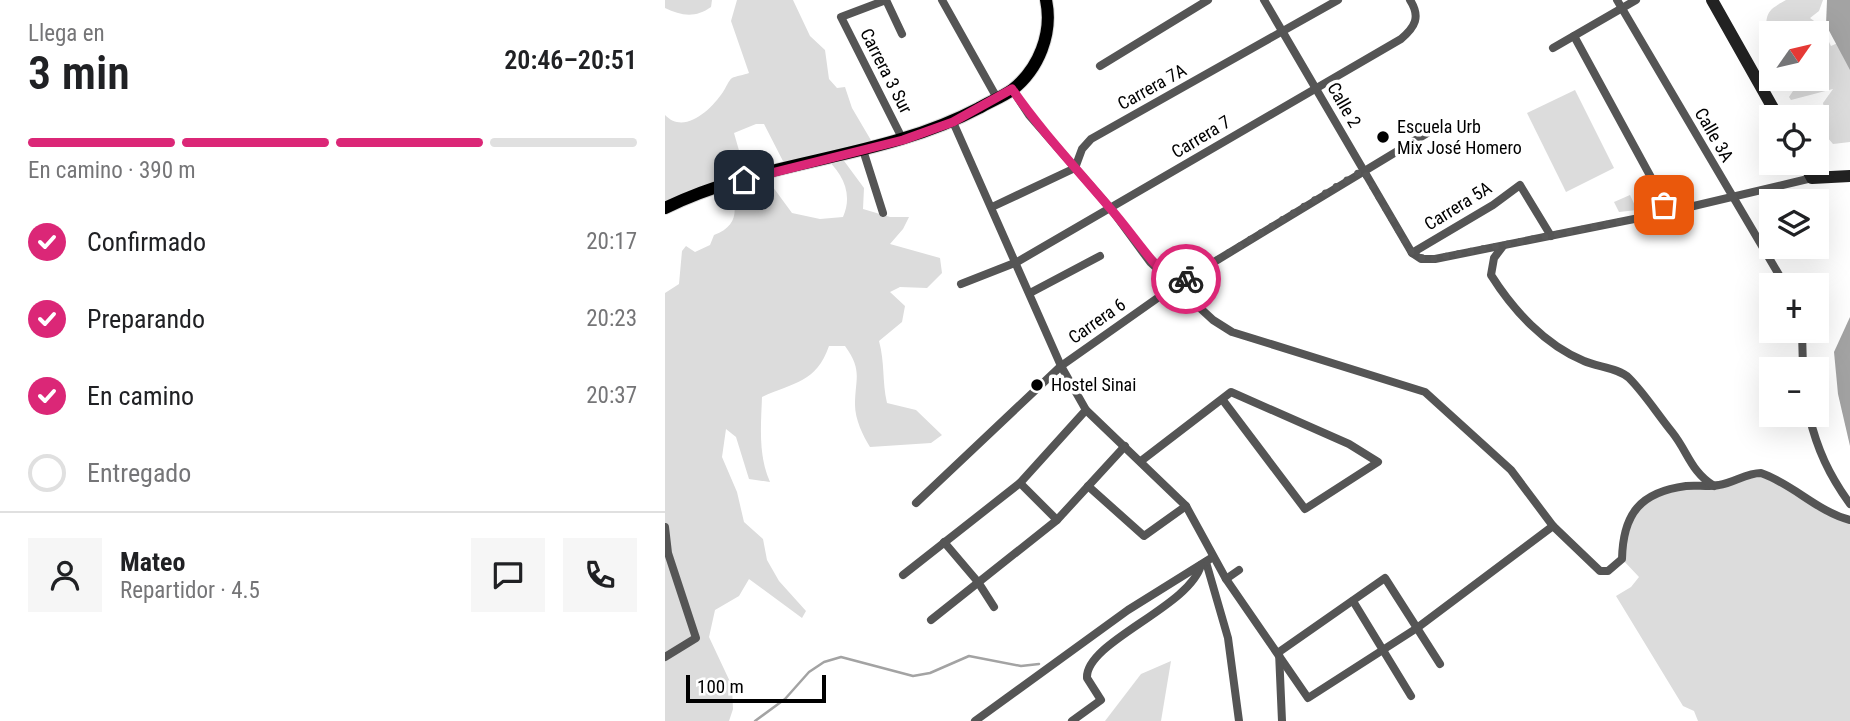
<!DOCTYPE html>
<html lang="es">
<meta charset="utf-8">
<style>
body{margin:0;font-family:"Roboto Condensed",sans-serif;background:#f6f6f6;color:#202124;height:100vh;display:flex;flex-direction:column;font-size:26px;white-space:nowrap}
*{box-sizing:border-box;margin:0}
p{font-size:23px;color:#757577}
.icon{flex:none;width:38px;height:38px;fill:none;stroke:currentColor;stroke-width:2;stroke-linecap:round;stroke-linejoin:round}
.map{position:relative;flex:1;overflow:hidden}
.panel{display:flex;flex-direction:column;background:#fff;width:665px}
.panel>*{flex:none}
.needle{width:46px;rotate:56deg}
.controls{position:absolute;left:1094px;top:21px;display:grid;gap:14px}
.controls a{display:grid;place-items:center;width:70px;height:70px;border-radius:0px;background:#fff;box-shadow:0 7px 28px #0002;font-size:35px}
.scale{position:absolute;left:21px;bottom:18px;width:140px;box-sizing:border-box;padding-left:7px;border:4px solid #000;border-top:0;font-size:19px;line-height:24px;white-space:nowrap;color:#000;-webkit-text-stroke:5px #fff;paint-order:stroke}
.pin{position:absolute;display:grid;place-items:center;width:60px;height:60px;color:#fff;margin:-30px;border-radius:14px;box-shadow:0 4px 10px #0006}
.courier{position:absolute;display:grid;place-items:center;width:70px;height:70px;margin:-35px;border:5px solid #db2777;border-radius:50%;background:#fff;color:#222;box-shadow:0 2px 9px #0007}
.headline em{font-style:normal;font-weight:600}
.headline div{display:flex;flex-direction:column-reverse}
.headline{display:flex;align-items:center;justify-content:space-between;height:119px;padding:0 28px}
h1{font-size:46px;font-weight:600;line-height:52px}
.bar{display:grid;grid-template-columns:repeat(4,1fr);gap:10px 7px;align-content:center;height:84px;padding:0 28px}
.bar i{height:9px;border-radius:5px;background:#e0e0e0}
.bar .selected{background:#db2777}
.bar p{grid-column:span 4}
.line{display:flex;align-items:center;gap:18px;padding:0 28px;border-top:2px solid #e0e0e0}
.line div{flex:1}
.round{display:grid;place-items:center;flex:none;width:74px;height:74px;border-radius:0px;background:#f6f6f6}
ol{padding:0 28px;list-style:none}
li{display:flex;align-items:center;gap:21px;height:77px}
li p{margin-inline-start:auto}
li .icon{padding:7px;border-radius:50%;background:#db2777;color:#fff;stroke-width:4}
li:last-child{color:#757577}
li i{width:38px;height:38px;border:4px solid #e0e0e0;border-radius:50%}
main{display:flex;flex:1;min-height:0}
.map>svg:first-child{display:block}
.green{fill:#dcdcdc;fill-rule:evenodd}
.water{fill:#a3a3a3}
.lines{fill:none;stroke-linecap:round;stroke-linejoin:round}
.stream{stroke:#a3a3a3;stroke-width:2.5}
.primary-casing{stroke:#dbdbdb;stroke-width:14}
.street{stroke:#555;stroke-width:8}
.secondary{stroke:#222;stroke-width:12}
.primary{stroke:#000;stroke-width:12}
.done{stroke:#595959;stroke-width:7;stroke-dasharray:0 12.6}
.route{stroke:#db2777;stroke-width:9}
.poi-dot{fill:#000;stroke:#fff;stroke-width:2.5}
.labels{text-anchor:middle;stroke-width:7;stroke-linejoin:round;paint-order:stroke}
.street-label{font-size:18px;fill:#000;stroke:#fff}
.poi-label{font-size:18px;fill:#000;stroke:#fff;text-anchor:start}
</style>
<main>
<section class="panel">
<div class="headline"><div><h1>3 min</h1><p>Llega en</p></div><em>20:46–20:51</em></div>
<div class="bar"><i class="selected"></i><i class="selected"></i><i class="selected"></i><i></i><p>En camino · 390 m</p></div>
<ol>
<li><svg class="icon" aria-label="check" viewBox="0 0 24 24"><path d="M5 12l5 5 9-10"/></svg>Confirmado<p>20:17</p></li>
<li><svg class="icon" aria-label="check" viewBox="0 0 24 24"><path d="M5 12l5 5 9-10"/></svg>Preparando<p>20:23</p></li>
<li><svg class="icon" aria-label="check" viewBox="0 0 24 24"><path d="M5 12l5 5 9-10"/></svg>En camino<p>20:37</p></li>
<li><i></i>Entregado</li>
</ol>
<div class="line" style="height:126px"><a class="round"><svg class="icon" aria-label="person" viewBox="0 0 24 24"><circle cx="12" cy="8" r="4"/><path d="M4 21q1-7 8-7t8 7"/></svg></a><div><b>Mateo</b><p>Repartidor · 4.5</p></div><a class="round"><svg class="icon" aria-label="chat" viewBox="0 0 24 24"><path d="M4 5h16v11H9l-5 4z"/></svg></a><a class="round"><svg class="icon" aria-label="phone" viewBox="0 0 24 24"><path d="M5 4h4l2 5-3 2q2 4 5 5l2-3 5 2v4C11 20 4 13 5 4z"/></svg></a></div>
</section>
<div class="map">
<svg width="1185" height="721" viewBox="0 0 1185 721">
<rect width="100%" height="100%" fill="#fff"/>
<g class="green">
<path d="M0,0H47L46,7C31,18 16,16 0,8Z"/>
<path d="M72,0H128L145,36L160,50L164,79L172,88L180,87L187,108L207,142L171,150L199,188L198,209L225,217H244L238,229L225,244L275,258L277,273L262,288L235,287L225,292L240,306L237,322L214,341C220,363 217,381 222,403L251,410L277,435L266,443L205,447C198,436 190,419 190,405C190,378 198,371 180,346H164C151,383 129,382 97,397C96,426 93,455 105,482L84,479L71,437L61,429L57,457L72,492L79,522L98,539L102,560L114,581L141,611L137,618L84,579L74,596L50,610L44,637L67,686L68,709L64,721H0V293L14,284L17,251L21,246L30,252L45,245L49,235C78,224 71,203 61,179L21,191L9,204L0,205V115C19,135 46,110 58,92C61,88 63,81 67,78C71,76 79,75 84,73L66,21ZM91,124H99L120,165L158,156C176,171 189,192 178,217L155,219L127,213L105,183L77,188L68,176L64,162L75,154L69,133Z"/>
<path d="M1121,0H1158L1154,11L1145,18L1156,26L1166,46L1177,41L1185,64V142L1168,144L1157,131L1163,127L1158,103L1168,89L1126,100L1124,97L1128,91L1122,87L1118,88L1112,79H1152V33H1106V37V31L1101,32C1101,12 1103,10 1121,0Z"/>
<polygon points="910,90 949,168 901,192 862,113"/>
<polygon points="965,195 972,210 954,212 949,202"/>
<polygon points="1096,473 1185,520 1185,721 1033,721 1029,711 1018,706 951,596 966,587 974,577 957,559 970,507 1006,489 1049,486"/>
<polygon points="506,661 496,721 440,721 476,674"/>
</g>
<g class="water">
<polygon points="1162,0 1185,0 1185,70 1161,25"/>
<polygon points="1185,317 1185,446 1173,394 1169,352"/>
</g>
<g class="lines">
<polyline class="stream" points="90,721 120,699 144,672 159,662 176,657 248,676 265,673 304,656 356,666 374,664"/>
<g class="primary-casing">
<path id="primary" d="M0,208C99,159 216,160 314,108C324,102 337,97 347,90C374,69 388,33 381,0"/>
</g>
<g class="street">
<polyline points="221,0 176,17 238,140"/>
<polyline points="221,0 237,34"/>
<polyline points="277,0 332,98"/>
<polyline points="599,0 747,253 756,259 770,259 999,213 1147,178"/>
<polyline points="952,0 1120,285"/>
<polyline points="909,36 994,192 999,213"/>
<polyline points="888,48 971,0"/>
<polyline points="435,66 543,0"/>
<path d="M347,89L364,115L446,209L485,262L548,320L567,332L760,392L846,470L888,526L935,571H943L957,559C958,514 975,492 1021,486C1032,485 1043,487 1054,485C1069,483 1081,473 1096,473C1128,484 1153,512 1185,520"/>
<polyline points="288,122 396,366 421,410 521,506 561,579 643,698 752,628 888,526"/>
<polyline points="198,150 218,213"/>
<polyline points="327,207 410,168 417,149 426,139 673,0"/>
<path d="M838,246L829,258L826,275C848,310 880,345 919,361C932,367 954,368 964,378C980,394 993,415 1007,432C1023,452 1026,472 1049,486"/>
<polyline points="747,253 828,205 855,185 886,236"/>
<path d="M296,284L352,262L736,39C750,27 756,17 745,0"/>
<polyline points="365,293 435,256"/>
<polyline points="1137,331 1138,369"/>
<path d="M1144,415C1152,449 1164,475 1185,504"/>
<polyline points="476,461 566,392 684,444 713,462 640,509 557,399"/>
<polyline points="355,483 392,520"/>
<polyline points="423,486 479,536 521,506"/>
<polyline points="251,503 396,366 511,285 764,132"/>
<polyline points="0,527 3,553 31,638 0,657"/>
<polyline points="279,542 313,582 329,607"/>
<polyline points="541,562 563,638 574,721"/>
<polyline points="238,575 355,483 421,410"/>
<polyline points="561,579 574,570"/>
<polyline points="688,601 746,696"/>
<polyline points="266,620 392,520 460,446"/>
<polyline points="310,721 463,610 548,557"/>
<path d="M407,721L436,700L422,678C420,642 525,607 536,565"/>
<polyline points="617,721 614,652 720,578 775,664"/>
</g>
<g class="secondary">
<polyline points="1047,0 1113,117"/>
<polyline points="1139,163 1147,178 1185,176"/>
</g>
<use href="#primary" class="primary"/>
</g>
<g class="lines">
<polyline class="done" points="521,279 698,170 747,253 762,260 999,213 999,205"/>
<path class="route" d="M79,180L238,140L288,122L347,89C376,131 411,168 444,207C469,235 481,258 511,285L521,279"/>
</g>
<g class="poi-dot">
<circle cx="718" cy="137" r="7"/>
<circle cx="372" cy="385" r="7"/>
</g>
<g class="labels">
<g class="street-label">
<text transform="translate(221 71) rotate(63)" y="6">Carrera 3 Sur</text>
<text transform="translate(487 87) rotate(-29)" y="6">Carrera 7A</text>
<text transform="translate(679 105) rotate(60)" y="6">Calle 2</text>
<text transform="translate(1049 135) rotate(60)" y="6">Calle 3A</text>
<text transform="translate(536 137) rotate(-31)" y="6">Carrera 7</text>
<text transform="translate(793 206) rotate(-32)" y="6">Carrera 5A</text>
<text transform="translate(432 321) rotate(-35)" y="6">Carrera 6</text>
</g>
<g class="poi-label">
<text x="732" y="133">Escuela Urb<tspan x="732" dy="21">Mix José Homero</tspan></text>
<text x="386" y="391">Hostel Sinai</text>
</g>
</g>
</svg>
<div class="controls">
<a><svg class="needle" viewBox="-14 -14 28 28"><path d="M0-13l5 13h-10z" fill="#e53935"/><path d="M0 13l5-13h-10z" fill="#757577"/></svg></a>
<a><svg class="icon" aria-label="locate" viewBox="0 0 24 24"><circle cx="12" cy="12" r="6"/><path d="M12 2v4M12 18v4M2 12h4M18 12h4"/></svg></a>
<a><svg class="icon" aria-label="layers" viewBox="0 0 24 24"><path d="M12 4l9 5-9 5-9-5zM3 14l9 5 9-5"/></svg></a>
<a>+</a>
<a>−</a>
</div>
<div class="scale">100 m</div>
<div class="pin" style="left:999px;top:205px;background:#ea580c"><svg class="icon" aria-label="bag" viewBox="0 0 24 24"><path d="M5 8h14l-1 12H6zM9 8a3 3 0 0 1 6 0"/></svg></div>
<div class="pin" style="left:79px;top:180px;background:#1f2937"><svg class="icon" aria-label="home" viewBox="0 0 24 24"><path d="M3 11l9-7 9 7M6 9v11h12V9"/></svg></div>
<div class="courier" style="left:521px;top:279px"><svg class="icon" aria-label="bike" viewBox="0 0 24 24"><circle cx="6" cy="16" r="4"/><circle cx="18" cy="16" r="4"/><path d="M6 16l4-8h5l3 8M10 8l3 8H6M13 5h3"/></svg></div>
</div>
</main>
